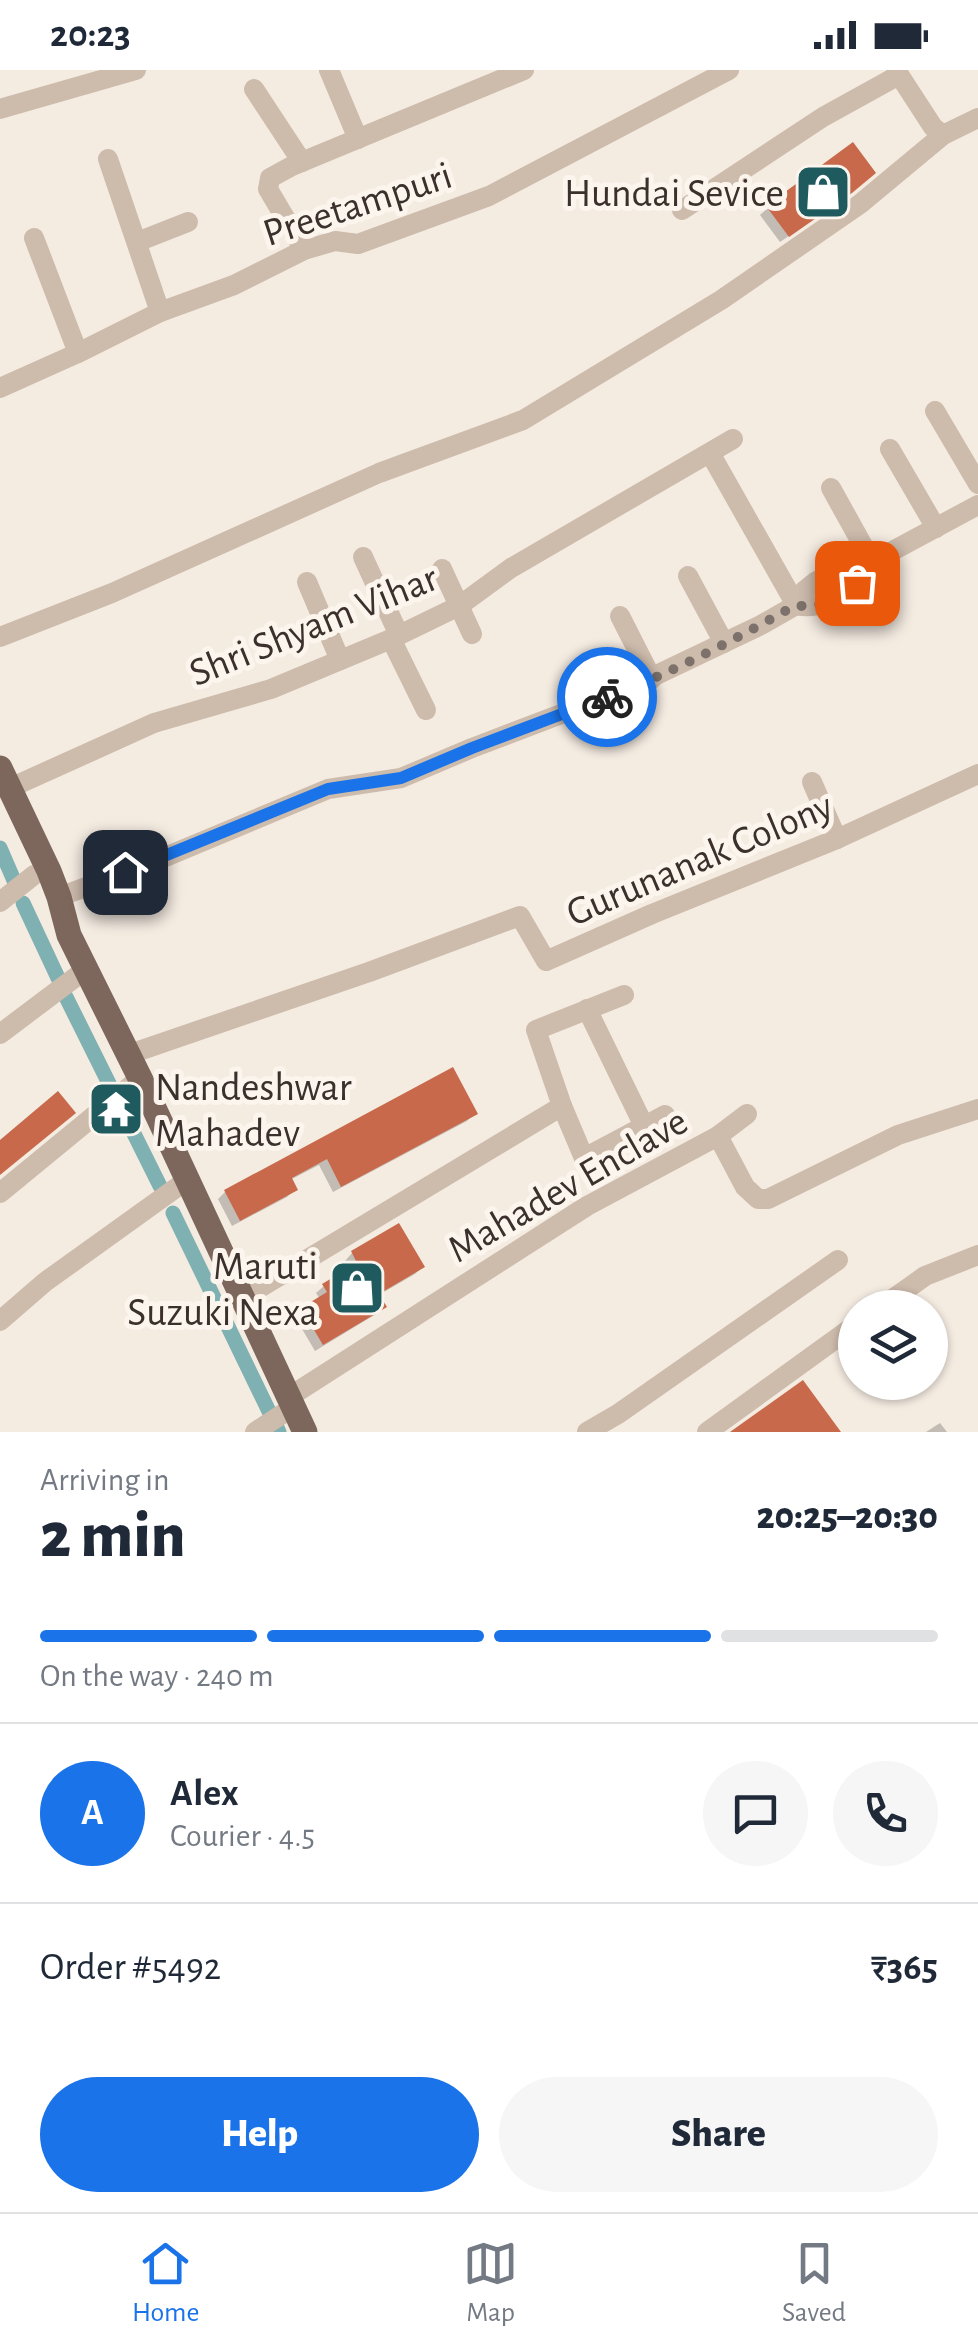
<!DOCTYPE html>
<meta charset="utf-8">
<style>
body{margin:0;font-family:"Alegreya Sans",sans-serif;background:#f6f6f7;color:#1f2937;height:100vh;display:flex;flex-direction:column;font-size:38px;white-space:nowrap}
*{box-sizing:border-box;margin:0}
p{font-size:32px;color:#747a83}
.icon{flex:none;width:55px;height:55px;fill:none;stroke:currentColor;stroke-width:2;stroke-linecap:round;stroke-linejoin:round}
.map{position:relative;height:1362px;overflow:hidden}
.drawer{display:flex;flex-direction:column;background:#fff;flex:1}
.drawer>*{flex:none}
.controls{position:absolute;left:838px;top:1220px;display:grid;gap:20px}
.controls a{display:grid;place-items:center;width:110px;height:110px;border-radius:50%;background:#fff;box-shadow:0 2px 8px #0004;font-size:50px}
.pin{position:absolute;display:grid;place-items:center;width:85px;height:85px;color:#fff;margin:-42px;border-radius:20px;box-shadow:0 5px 15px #0006}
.courier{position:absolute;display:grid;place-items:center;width:100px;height:100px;margin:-50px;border:8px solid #1a73e8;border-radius:50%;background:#fff;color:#222;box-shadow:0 2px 12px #0007}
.summary em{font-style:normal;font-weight:800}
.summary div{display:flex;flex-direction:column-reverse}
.summary{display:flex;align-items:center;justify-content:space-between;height:170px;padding:0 40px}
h1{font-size:65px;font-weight:800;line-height:75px}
.bar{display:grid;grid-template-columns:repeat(4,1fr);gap:15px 10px;align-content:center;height:120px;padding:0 40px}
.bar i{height:12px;border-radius:8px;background:#e0e1e3}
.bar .selected{background:#1a73e8}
.bar p{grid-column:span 4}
.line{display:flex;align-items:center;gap:25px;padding:0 40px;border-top:2px solid #e0e1e3}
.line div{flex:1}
.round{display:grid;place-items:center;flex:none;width:105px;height:105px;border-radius:52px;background:#f6f6f7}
.cta{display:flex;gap:20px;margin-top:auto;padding:20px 40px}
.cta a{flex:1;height:115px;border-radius:60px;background:#1a73e8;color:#fff;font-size:40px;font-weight:800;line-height:115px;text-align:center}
.cta a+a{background:#f6f6f7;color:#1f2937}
.status{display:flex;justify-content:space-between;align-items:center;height:70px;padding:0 50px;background:#fff;direction:ltr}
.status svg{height:28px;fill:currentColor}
.dock{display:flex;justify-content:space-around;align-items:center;height:140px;border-top:2px solid #e0e1e3;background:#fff;font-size:28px;color:#747a83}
.dock a{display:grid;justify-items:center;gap:5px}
.dock .selected{color:#1a73e8}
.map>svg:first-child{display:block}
.shadow{fill:#0003}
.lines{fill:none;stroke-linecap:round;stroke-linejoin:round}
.canal{stroke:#7fb0b2;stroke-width:15}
.building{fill:#c8694b}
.minor{stroke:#cdbbac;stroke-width:20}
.major{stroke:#7d675c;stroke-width:25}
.done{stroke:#7c716b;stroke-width:10;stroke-dasharray:0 18}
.route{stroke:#1a73e8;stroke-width:12}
.labels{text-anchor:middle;stroke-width:10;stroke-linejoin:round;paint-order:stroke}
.poi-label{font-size:40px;fill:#3b302b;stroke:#fbf5ee;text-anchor:end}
.street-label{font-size:40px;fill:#3b302b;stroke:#fbf5ee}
</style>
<div class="status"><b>20:23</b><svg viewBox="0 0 49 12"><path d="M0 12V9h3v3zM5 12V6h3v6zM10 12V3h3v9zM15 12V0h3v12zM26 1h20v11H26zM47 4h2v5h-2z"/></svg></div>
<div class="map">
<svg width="978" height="1362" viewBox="0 0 978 1362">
<rect width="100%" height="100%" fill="#f4ebe1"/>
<g class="shadow">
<polygon points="841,130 780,172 760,145 768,138"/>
<polygon points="452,1000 475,1043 467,1051 333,1122 319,1095 290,1110 295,1119 287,1127 232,1156 218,1129 225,1122"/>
<polygon points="352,1183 422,1197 415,1204 377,1226 383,1237 376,1244 315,1281 295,1247 320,1229 316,1223 324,1216 350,1200 345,1191"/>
<polygon points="940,1353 947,1362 926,1362"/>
</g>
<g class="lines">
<g class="canal">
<polyline points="0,778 16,815"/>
<polyline points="23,833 59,910"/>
<polyline points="64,923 160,1116"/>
<polyline points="173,1143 279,1362"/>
</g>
</g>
<g class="building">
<polygon points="853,72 876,103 852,123 789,167 766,136"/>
<polygon points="453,997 478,1044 341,1117 327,1089 292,1108 298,1120 240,1151 224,1120"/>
<polygon points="58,1021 76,1043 0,1105 0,1070"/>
<polygon points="399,1153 425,1197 379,1224 387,1237 323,1275 301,1238 327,1222 322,1214 357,1193 351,1181"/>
<polygon points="803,1310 841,1362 730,1362"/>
</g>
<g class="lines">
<g class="minor">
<polyline points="329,0 358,69"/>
<polyline points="896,0 933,57 943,65"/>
<polyline points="254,19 302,92"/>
<polyline points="0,39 136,0"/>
<polyline points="108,89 160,242"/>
<polyline points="682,140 823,47 899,5"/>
<polyline points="34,168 78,283"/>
<polyline points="137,172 188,152"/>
<polyline points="304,180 268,119 270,108 292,96 524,0"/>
<polyline points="0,318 78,283 160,242 234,215 304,180 335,171 358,174 489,126 729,0"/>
<polyline points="935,341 978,414"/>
<polyline points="890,379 936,458"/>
<path d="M710,383L796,535C816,540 843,529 857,513C862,507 867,499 872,492L831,418"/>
<polyline points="363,487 399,565"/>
<polyline points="442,499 472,564"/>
<polyline points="688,506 724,573"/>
<polyline points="307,512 340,590"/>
<polyline points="620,546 652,609"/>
<polyline points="0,567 112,523 379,403 523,350 721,230 860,134 943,65 978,48"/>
<polyline points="391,569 426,640"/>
<polyline points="812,712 837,769"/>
<polyline points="10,718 154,653 271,619 391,569 459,536 511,498 733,369"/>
<polyline points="59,827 158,790 328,719 401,708 472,678 627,619 761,555 796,535 796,530 805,520 815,512 850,494 872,492 978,435"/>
<polyline points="0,832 34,805"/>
<polyline points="624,925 536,960 562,1036 584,1088 665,1045"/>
<polyline points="587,939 644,1056"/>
<polyline points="0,964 85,900"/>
<polyline points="127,985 369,902 520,846 546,891 652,844 837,769 978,704"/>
<polyline points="718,1066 747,1044"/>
<polyline points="0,1123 140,1008"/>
<polyline points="243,1228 562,1036"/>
<polyline points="880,1238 925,1206 978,1185"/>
<polyline points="0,1251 45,1212 187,1110"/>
<polyline points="289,1327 587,1136 718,1066 745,1117 758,1129 768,1129 898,1065 978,1039"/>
<polyline points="255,1362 293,1337"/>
<polyline points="587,1362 618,1344 838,1190"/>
<polyline points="707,1362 855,1255"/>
</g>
<polyline class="major" points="0,698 49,801 59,827 69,865 140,1008 305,1362"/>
</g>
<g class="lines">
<path class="done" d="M607,627C672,603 736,569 796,535C818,540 841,527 857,513"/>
<polyline class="route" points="125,802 328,719 401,708 472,678 607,627"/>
</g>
<defs>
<g id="shop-square" transform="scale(2.875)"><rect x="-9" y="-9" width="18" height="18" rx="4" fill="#1f5a5e" stroke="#fbf5ee"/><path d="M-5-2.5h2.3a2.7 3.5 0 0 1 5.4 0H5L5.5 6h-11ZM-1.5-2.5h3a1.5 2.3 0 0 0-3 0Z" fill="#fff"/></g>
<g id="temple-square" transform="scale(2.875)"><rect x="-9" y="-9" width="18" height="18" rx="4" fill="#1f5a5e" stroke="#fbf5ee"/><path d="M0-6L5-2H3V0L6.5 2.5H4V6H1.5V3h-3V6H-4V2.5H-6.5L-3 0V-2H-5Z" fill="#fff"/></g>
</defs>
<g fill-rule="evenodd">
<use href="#shop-square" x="823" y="122"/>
<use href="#temple-square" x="116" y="1039"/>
<use href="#shop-square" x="357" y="1218"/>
</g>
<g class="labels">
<g class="poi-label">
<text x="784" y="136">Hundai Sevice</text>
<text x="155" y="1030" text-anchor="start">Nandeshwar<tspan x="155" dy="46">Mahadev</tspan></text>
<text x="318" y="1209">Maruti<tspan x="318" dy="46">Suzuki Nexa</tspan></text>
</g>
<g class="street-label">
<text transform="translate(357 133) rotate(-18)" y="14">Preetampuri</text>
<text transform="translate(313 554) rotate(-22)" y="14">Shri Shyam Vihar</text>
<text transform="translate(699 788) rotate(-23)" y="14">Gurunanak Colony</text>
<text transform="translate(567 1114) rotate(-30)" y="14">Mahadev Enclave</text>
</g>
</g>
</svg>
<div class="controls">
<a><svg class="icon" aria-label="layers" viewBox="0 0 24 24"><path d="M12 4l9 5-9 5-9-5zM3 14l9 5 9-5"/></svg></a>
</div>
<div class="pin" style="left:857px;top:513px;background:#ea580c"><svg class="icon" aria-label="bag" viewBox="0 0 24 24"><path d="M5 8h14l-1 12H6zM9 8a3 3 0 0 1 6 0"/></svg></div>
<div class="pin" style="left:125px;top:802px;background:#1f2937"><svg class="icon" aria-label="home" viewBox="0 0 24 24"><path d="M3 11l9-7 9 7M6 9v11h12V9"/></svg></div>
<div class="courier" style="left:607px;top:627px"><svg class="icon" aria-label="bike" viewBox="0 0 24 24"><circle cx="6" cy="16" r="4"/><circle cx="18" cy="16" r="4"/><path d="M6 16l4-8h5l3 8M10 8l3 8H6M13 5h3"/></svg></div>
</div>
<section class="drawer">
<div class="summary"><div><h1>2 min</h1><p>Arriving in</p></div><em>20:25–20:30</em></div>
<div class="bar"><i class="selected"></i><i class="selected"></i><i class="selected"></i><i></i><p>On the way · 240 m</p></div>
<div class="line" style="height:180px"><b class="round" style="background:#1a73e8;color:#fff">A</b><div><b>Alex</b><p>Courier · 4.5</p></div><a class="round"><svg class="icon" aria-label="chat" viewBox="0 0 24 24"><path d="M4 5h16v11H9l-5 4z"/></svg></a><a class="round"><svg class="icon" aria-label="phone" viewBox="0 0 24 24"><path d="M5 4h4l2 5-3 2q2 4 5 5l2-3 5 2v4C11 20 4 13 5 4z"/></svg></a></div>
<div class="line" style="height:130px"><div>Order #5492</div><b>₹365</b></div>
<div class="cta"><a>Help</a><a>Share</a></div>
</section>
<nav class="dock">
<a class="selected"><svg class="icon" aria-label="home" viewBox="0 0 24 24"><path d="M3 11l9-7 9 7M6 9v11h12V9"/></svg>Home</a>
<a><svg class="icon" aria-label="map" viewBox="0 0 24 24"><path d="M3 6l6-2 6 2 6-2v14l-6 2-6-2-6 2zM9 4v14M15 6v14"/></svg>Map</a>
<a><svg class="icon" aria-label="saved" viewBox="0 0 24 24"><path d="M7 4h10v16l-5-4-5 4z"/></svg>Saved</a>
</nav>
